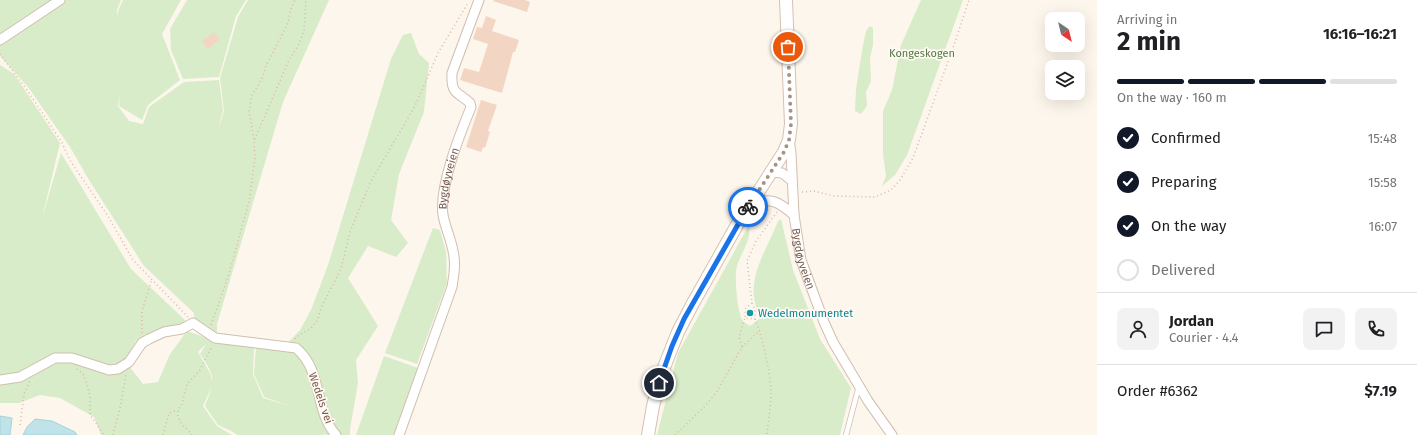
<!DOCTYPE html>
<meta charset="utf-8">
<style>
body{margin:0;font-family:"Fira Sans",sans-serif;background:#f2f2f2;color:#202124;height:100vh;display:flex;flex-direction:column;font-size:15px;white-space:nowrap}
*{box-sizing:border-box;margin:0}
p{font-size:13px;color:#757577}
.icon{flex:none;width:22px;height:22px;fill:none;stroke:currentColor;stroke-width:2;stroke-linecap:round;stroke-linejoin:round}
.map{position:relative;flex:1;overflow:hidden}
.sheet{display:flex;flex-direction:column;background:#fff;width:320px}
.sheet>*{flex:none}
.needle{width:26px;rotate:145deg}
.controls{position:absolute;left:1045px;top:12px;display:grid;gap:8px}
.controls a{display:grid;place-items:center;width:40px;height:40px;border-radius:8px;background:#fff;box-shadow:0 4px 16px #0002;font-size:20px}
.pin{position:absolute;display:grid;place-items:center;width:34px;height:34px;color:#fff;margin:-17px;border:2px solid #fff;border-radius:50%;box-shadow:0 1px 4px #0007}
.courier{position:absolute;display:grid;place-items:center;width:40px;height:40px;margin:-20px;border:3px solid #1a73e8;border-radius:50%;background:#fff;color:#222;box-shadow:0 1px 5px #0007}
.summary em{font-style:normal;font-weight:700}
.summary div{display:flex;flex-direction:column-reverse}
.summary{display:flex;align-items:center;justify-content:space-between;height:68px;padding:0 20px}
h1{font-size:26px;font-weight:700;line-height:30px}
.bar{display:grid;grid-template-columns:repeat(4,1fr);gap:6px 4px;align-content:center;height:48px;padding:0 20px}
.bar i{height:5px;border-radius:3px;background:#e0e0e0}
.bar .on{background:#111827}
.bar p{grid-column:span 4}
.line{display:flex;align-items:center;gap:10px;padding:0 20px;border-top:1px solid #e0e0e0}
.line div{flex:1}
.round{display:grid;place-items:center;flex:none;width:42px;height:42px;border-radius:8px;background:#f2f2f2}
ol{padding:0 20px;list-style:none}
li{display:flex;align-items:center;gap:12px;height:44px}
li p{margin-inline-start:auto}
li .icon{padding:4px;border-radius:50%;background:#111827;color:#fff;stroke-width:4}
li:last-child{color:#757577}
li i{width:22px;height:22px;border:2px solid #e0e0e0;border-radius:50%}
main{display:flex;flex:1;min-height:0}
.map>svg:first-child{display:block}
.green{fill:#d8ecc9}
.water{fill:#bfe3e8;stroke:#a5d3da}
.building{fill:#f3d5c3}
.lines{fill:none;stroke-linecap:round;stroke-linejoin:round}
.lane-casing{stroke:#d1beb0;stroke-width:6}
.street-casing{stroke:#d1beb0;stroke-width:11}
.secondary-casing{stroke:#d6c0b0;stroke-width:14}
.path{stroke:#d9b8a5;stroke-width:1.5;stroke-dasharray:1 3;stroke-linecap:butt}
.lane{stroke:#fff;stroke-width:4.5}
.street{stroke:#fff;stroke-width:9}
.secondary{stroke:#fff;stroke-width:12}
.done{stroke:#a89285;stroke-width:4;stroke-dasharray:0 7.2}
.route{stroke:#1a73e8;stroke-width:5}
.culture-dot{fill:#0f9aa8;stroke:#fffaf3;stroke-width:1.5}
.labels{text-anchor:middle;stroke-width:3.5;stroke-linejoin:round;paint-order:stroke}
.park-label{font-size:11px;fill:#537a41;stroke:#fffaf3}
.street-label{font-size:11px;fill:#7a5c4d;stroke:#fffaf3}
.culture-label{font-size:11px;fill:#0d838f;stroke:#fffaf3;text-anchor:start}
</style>
<main>
<div class="map">
<svg width="1097" height="435" viewBox="0 0 1097 435">
<rect width="100%" height="100%" fill="#fdf6ec"/>
<g class="green">
<polygon points="0,0 54,0 0,36"/>
<polygon points="65,0 121,0 117,10 117,17 118,11 123,0 181,0 162,34 180,80 148,105 142,120 119,106 120,95 118,106 129,121 143,124 149,107 184,82 219,80 223,110 218,130 224,111 220,78 238,17 248,0 329,0 283,102 217,324 217,335 194,320 194,313 144,266 89,180 70,147 28,87 0,56 0,44"/>
<polygon points="187,0 246,0 236,16 219,77 183,79 171,50 170,29"/>
<polygon points="921,0 963,0 907,155 895,175 882,186 886,176 883,154 883,111 892,90 901,45"/>
<polygon points="870,26 873,28 873,45 870,58 871,81 866,92 867,106 861,114 855,111 856,89 863,45 866,31"/>
<path d="M411,33L419,54L429,63L424,112L399,174L391,220L408,243L396,257L368,246L348,278L378,326L356,360L358,383L350,429V435H327L323,434L314,425L324,435H237L233,432L218,425L205,406C215,379 216,378 200,354L206,344L198,352L210,373L213,384L203,406L217,426L232,435H101L94,417L60,398L40,395L19,403H0V65L14,74L60,143L43,214V215L61,153L131,269L187,322L136,341L125,361L143,384L158,382L170,354L187,331L210,339L254,347L253,374L263,398L290,406L264,397L254,374L256,345L283,348L300,330L311,310L328,265L391,59L403,35Z"/>
<path d="M781,219L793,270L820,339L851,388L840,435H657L678,353L749,225C752,239 741,253 737,266C734,275 737,313 743,321C744,323 748,324 750,326L759,319C758,312 755,305 754,298C751,269 769,246 778,221Z"/>
<polygon points="433,228 440,230 446,252 447,283 417,364 385,353"/>
<polygon points="384,356 418,368 394,435 356,435"/>
</g>
<g class="water">
<polygon points="0,416 12,418 10,435 0,435"/>
<polygon points="35,419 52,421 75,432 77,435 23,435 27,427"/>
</g>
<g class="building">
<polygon points="494,0 525,0 530,2 527,12 493,1"/>
<polygon points="486,16 496,20 492,31 519,40 515,52 513,52 502,93 460,80 464,68 479,72 488,44 473,39 477,27 482,28"/>
<polygon points="214,32 220,39 208,49 202,41"/>
<polygon points="481,100 497,105 488,131 490,132 485,148 483,147 481,152 466,147"/>
</g>
<g class="lines">
<g class="lane-casing">
<polyline id="lane" points="846,435 859,386"/>
</g>
<g class="street-casing">
<g id="street">
<polyline points="0,40 60,0"/>
<path id="s1" d="M789,140L791,153L794,215L801,260L824,322L833,342L868,401L892,435"/>
<polyline points="771,172 782,173 791,180"/>
<path d="M751,203C772,198 778,201 794,215"/>
<path d="M0,380L20,377L55,358H72L109,370L118,369L129,362L142,343L149,339L164,332L182,329L193,323L215,338L296,348C323,370 314,411 336,435"/>
<path id="s2" d="M399,435L452,287C454,275 456,263 453,251C451,239 445,227 443,215C439,186 460,134 471,107L470,103C457,91 451,95 452,73L479,0"/>
</g>
</g>
<g class="secondary-casing">
<polyline id="secondary" points="648,435 653,406 661,375 678,332 692,305 737,225 784,152 789,140 791,124 786,0"/>
</g>
<g class="path">
<polyline points="0,54 27,90 61,141 71,162 108,216 133,260 188,317"/>
<polyline points="254,139 249,112 252,95 263,77 265,68 288,23 291,9 295,0"/>
<polyline points="802,192 814,191 834,196 875,197 891,190 900,180 913,158 953,48 969,0"/>
<polyline points="752,303 755,310 755,319 745,318 745,309 752,303 747,261 756,241 777,212"/>
<path d="M755,319C763,339 770,370 771,392C771,406 768,421 767,435"/>
<polyline points="211,325 228,277 249,202 255,158 254,141 289,60 299,44 304,31 306,0"/>
<polyline points="142,333 142,311 152,279"/>
<polyline points="295,339 299,335 310,329 317,321 322,306 341,269 350,232 370,183 415,106 438,53 468,3"/>
<polyline points="742,347 759,331"/>
<polyline points="77,369 83,374 87,384 90,397 90,415 104,435"/>
<polyline points="20,425 24,394 30,381"/>
<polyline points="113,435 120,408 126,374"/>
<polyline points="163,435 169,413 178,410"/>
<polyline points="192,435 182,424 178,417 178,410 182,404 187,384 200,370 212,346"/>
<polyline points="675,435 704,407 716,393 742,347 739,337 745,318"/>
</g>
<use href="#lane" class="lane"/>
<use href="#street" class="street"/>
<use href="#secondary" class="secondary"/>
</g>
<g class="lines">
<polyline class="done" points="748,207 784,152 789,140 791,124 788,47"/>
<polyline class="route" points="659,383 672,346 684,319 748,207"/>
</g>
<circle class="culture-dot" cx="750" cy="313" r="4"/>
<g class="labels">
<g class="park-label">
<text x="922" y="57">Kongeskogen</text>
</g>
<g class="street-label">
<text dy="4" stroke="none"><textPath href="#s2" startOffset="268">Bygdøyveien</textPath></text>
<text dy="4" stroke="none"><textPath href="#s1" startOffset="120">Bygdøyveien</textPath></text>
<text transform="translate(321 398) rotate(71)" y="4">Wedels vei</text>
</g>
<g class="culture-label">
<text x="758" y="317">Wedelmonumentet</text>
</g>
</g>
</svg>
<div class="controls">
<a><svg class="needle" viewBox="-14 -14 28 28"><path d="M0-13l5 13h-10z" fill="#e53935"/><path d="M0 13l5-13h-10z" fill="#757577"/></svg></a>
<a><svg class="icon" aria-label="layers" viewBox="0 0 24 24"><path d="M12 4l9 5-9 5-9-5zM3 14l9 5 9-5"/></svg></a>
</div>
<div class="pin" style="left:788px;top:47px;background:#ea580c"><svg class="icon" aria-label="bag" viewBox="0 0 24 24"><path d="M5 8h14l-1 12H6zM9 8a3 3 0 0 1 6 0"/></svg></div>
<div class="pin" style="left:659px;top:383px;background:#1f2937"><svg class="icon" aria-label="home" viewBox="0 0 24 24"><path d="M3 11l9-7 9 7M6 9v11h12V9"/></svg></div>
<div class="courier" style="left:748px;top:207px"><svg class="icon" aria-label="bike" viewBox="0 0 24 24"><circle cx="6" cy="16" r="4"/><circle cx="18" cy="16" r="4"/><path d="M6 16l4-8h5l3 8M10 8l3 8H6M13 5h3"/></svg></div>
</div>
<section class="sheet">
<div class="summary"><div><h1>2 min</h1><p>Arriving in</p></div><em>16:16–16:21</em></div>
<div class="bar"><i class="on"></i><i class="on"></i><i class="on"></i><i></i><p>On the way · 160 m</p></div>
<ol>
<li><svg class="icon" aria-label="check" viewBox="0 0 24 24"><path d="M5 12l5 5 9-10"/></svg>Confirmed<p>15:48</p></li>
<li><svg class="icon" aria-label="check" viewBox="0 0 24 24"><path d="M5 12l5 5 9-10"/></svg>Preparing<p>15:58</p></li>
<li><svg class="icon" aria-label="check" viewBox="0 0 24 24"><path d="M5 12l5 5 9-10"/></svg>On the way<p>16:07</p></li>
<li><i></i>Delivered</li>
</ol>
<div class="line" style="height:72px"><a class="round"><svg class="icon" aria-label="person" viewBox="0 0 24 24"><circle cx="12" cy="8" r="4"/><path d="M4 21q1-7 8-7t8 7"/></svg></a><div><b>Jordan</b><p>Courier · 4.4</p></div><a class="round"><svg class="icon" aria-label="chat" viewBox="0 0 24 24"><path d="M4 5h16v11H9l-5 4z"/></svg></a><a class="round"><svg class="icon" aria-label="phone" viewBox="0 0 24 24"><path d="M5 4h4l2 5-3 2q2 4 5 5l2-3 5 2v4C11 20 4 13 5 4z"/></svg></a></div>
<div class="line" style="height:52px"><div>Order #6362</div><b>$7.19</b></div>
</section>
</main>
